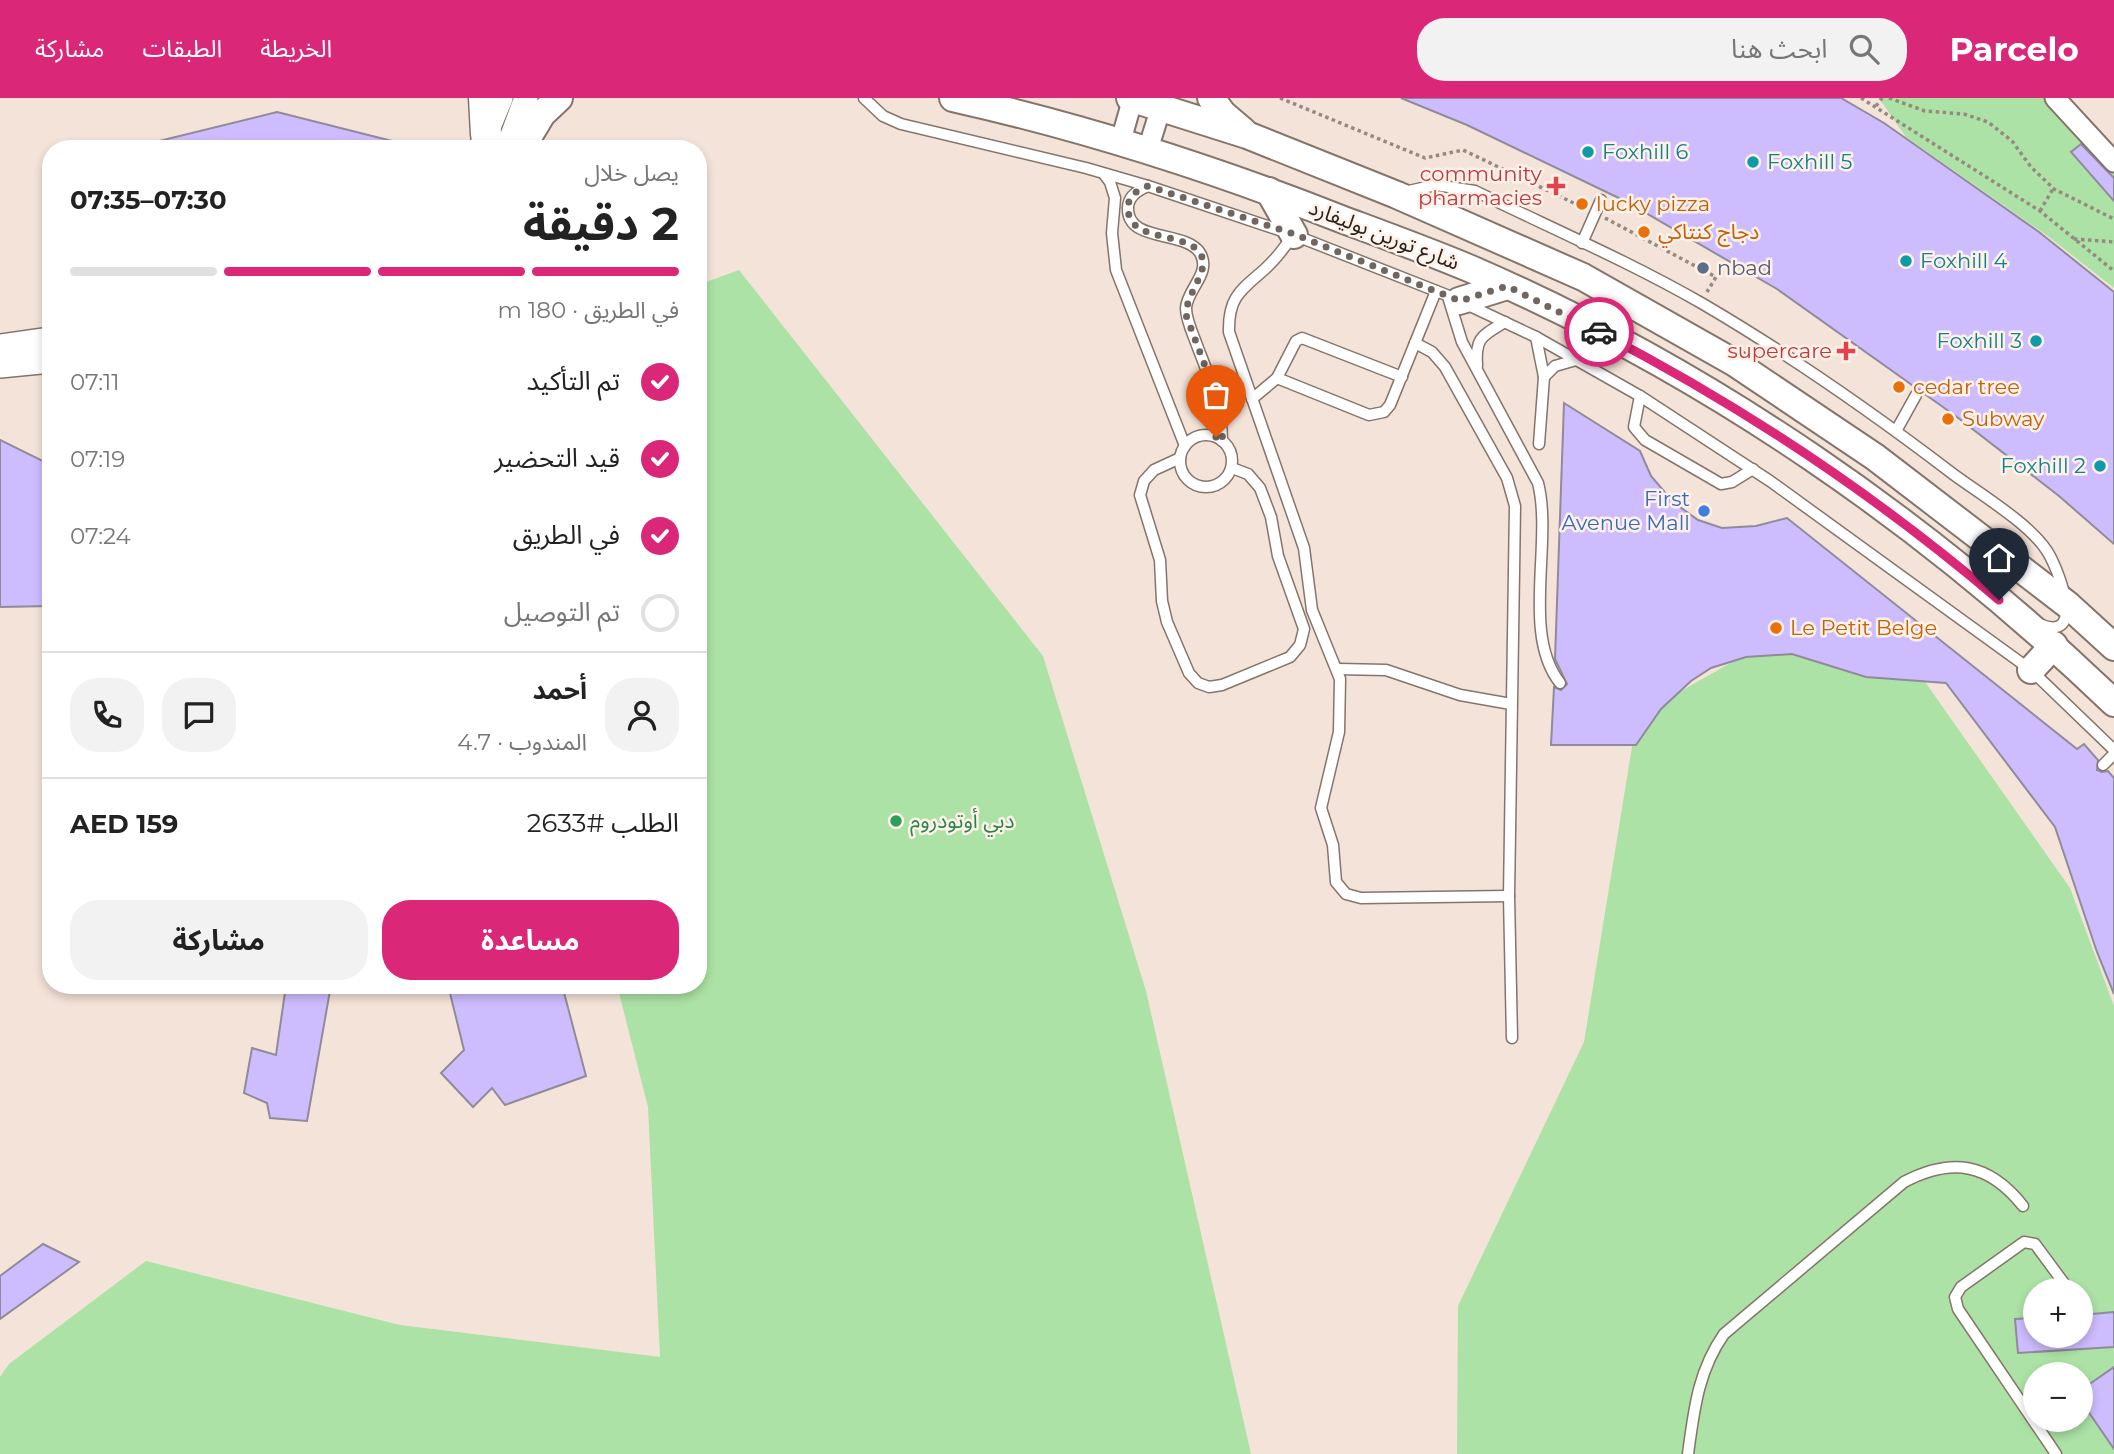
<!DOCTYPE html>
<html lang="ar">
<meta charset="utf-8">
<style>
body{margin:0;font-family:Montserrat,"Noto Sans Arabic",sans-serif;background:#f2f2f2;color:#222;direction:rtl;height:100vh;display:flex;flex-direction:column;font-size:26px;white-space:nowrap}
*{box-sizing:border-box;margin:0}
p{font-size:23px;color:#767676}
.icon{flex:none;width:38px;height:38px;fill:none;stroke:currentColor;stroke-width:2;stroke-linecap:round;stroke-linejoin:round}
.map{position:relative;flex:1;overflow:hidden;direction:ltr}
.side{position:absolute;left:42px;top:42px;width:665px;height:854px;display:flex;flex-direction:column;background:#fff;border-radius:28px;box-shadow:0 4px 10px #0003;direction:rtl}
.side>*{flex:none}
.tools{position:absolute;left:2023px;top:1180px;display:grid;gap:14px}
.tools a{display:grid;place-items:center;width:70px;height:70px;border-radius:50%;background:#fff;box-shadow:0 4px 10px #0003;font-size:35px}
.pin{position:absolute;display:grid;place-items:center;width:60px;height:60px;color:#fff;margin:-72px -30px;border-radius:50% 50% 50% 0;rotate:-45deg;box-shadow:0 0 7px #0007}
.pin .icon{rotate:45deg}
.courier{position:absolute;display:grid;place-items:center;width:70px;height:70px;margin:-35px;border:5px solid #db2777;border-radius:50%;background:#fff;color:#222;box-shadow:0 2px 9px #0007}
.summary em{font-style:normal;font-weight:700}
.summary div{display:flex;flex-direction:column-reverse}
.summary{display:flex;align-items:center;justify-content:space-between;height:119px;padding:0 28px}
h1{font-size:46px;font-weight:700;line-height:52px}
.bar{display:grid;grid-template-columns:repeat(4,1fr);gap:10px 7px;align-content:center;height:84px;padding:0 28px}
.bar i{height:9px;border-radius:5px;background:#e0e0e0}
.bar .current{background:#db2777}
.bar p{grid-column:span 4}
.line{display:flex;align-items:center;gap:18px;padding:0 28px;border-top:2px solid #e0e0e0}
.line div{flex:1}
.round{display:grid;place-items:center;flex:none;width:74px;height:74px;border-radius:28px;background:#f2f2f2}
ol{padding:0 28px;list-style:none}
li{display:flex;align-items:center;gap:21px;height:77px}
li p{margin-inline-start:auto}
li .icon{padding:7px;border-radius:50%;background:#db2777;color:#fff;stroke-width:4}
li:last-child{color:#767676}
li i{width:38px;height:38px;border:4px solid #e0e0e0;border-radius:50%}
.cta{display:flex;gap:14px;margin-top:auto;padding:14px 28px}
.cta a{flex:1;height:80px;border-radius:28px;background:#db2777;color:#fff;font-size:28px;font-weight:700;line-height:80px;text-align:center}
.cta a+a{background:#f2f2f2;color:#222}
header{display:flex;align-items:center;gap:42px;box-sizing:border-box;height:98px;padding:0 35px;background:#db2777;color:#fff}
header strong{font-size:33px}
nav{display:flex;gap:38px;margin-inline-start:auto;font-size:24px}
.search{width:490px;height:63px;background:#f2f2f2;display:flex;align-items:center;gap:18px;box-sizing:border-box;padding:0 24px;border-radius:28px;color:#767676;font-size:26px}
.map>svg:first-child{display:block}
.green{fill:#ace2a5;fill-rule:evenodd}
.building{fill:#cebdfe;stroke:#8f8b9b;stroke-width:2}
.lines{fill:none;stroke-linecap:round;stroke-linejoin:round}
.service-casing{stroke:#84756b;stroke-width:13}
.minor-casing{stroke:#84756b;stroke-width:23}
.tertiary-casing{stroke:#84756b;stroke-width:26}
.secondary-casing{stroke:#84756b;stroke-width:30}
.primary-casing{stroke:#84756b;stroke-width:33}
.path{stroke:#968982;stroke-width:3.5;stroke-dasharray:3.5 3.5;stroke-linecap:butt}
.service{stroke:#fff;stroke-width:10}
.minor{stroke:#fff;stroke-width:19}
.tertiary{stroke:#fff;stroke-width:23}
.secondary{stroke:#fff;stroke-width:26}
.primary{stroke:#fff;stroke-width:30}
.done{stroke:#70665f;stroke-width:7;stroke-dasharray:0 12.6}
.route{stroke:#db2777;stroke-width:9}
.culture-dot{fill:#0f9aa8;stroke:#fff1e8;stroke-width:2.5}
.health-dot{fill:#e0444e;stroke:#fff1e8;stroke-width:2.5}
.food-dot{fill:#e8710a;stroke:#fff1e8;stroke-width:2.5}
.service-dot{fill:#5c6f8a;stroke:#fff1e8;stroke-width:2.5}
.shop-dot{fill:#3f7fe0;stroke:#fff1e8;stroke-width:2.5}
.leisure-dot{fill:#2e9e5b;stroke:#fff1e8;stroke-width:2.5}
.labels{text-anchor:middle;stroke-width:5;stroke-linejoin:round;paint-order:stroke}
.culture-label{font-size:21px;fill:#0d838f;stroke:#fff1e8;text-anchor:start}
.health-label{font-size:21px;fill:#be3a42;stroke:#fff1e8;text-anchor:end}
.food-label{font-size:21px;fill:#c56008;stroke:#fff1e8;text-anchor:start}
.street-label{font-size:21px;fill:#29221e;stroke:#fff1e8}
.service-label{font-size:21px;fill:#4e5e75;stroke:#fff1e8;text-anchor:start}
.shop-label{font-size:21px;fill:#366cbe;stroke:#fff1e8;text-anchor:end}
.leisure-label{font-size:21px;fill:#27864d;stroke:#fff1e8;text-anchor:start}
</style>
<header>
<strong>Parcelo</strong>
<div class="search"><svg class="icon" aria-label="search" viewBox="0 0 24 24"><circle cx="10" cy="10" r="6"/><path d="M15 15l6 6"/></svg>ابحث هنا</div>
<nav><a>الخريطة</a><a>الطبقات</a><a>مشاركة</a></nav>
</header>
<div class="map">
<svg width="2114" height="1356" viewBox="0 0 2114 1356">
<rect width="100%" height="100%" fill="#f4e3d8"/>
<g class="green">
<polygon points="1879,0 2045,0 2114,76 2114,190 2049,139 1906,39"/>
<polygon points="739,172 1043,558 1146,893 1251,1356 0,1356 0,1279 9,1266 146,1163 400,1227 660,1259 648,1009 617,887 698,887 698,187"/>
<path d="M1764,546L1923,581L2070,790L2114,908V1356H1457L1458,1208L1584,944L1637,618ZM2035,1192H2081V1237H2035ZM2035,1276H2081V1321H2035Z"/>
</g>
<g class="building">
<polygon points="1401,0 1841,0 1884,25 2039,134 2114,194 2114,446 2059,398 1957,319 1777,191 1625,103 1467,27"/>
<polygon points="277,14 400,45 399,51 152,51 151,45"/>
<polygon points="2081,46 2114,80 2114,103 2071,54"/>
<polygon points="1564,305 1640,353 1651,378 1673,404 1698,422 1722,430 1756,428 1787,420 2077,651 2084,646 2098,662 2097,672 2102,674 2108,673 2114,680 2114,896 2097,854 2055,729 1946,585 1866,579 1792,556 1746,559 1711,570 1691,583 1661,611 1636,647 1551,647 1554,589 1561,592 1567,586 1555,561"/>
<polygon points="0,342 51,367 51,508 0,509"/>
<polygon points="286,887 331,887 307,1023 270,1020 267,1005 244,995 252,950 276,957"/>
<polygon points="448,887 562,887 586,978 505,1007 492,990 473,1009 441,975 464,952"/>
<polygon points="43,1146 79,1164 0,1221 0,1178"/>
<polygon points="2114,1214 2114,1249 2018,1255 2015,1221 2035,1220 2035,1237 2081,1237 2081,1217"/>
<polygon points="2114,1269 2114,1351 2081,1303 2081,1292"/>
</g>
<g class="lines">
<g class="service-casing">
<g id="service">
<polyline points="864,0 883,18 901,26 1086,70 1148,88 1294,137 1449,198 1536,239 1640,298 1770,383 2031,572 2114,652"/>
<polyline points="1104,76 1110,84 1115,100 1112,135 1116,172 1185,348"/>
<path d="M1148,88C1138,92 1128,98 1128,110C1127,145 1186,132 1200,155C1212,175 1187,191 1186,210C1186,223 1194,238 1198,250C1210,281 1222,309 1222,343"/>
<path d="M1404,94L1436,87L1475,93C1551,130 1630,164 1703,206C1790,257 1873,315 1953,376C1980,396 2030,426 2047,453C2058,470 2088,546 2039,526"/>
<path d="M1293,137C1285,149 1276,161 1265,171C1241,192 1228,199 1229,234L1304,450L1312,512L1340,581L1339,634L1321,710L1333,747L1336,784L1346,796L1361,800L1509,798"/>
<polyline points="1582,145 1601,102"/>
<path d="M1449,202L1462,244L1538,385C1553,444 1521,536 1560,585"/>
<polyline points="1536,239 1544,279 1539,346"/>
<polyline points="1415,245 1432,254 1445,269 1507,380 1515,408 1509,798 1512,940"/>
<path d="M1477,268C1475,239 1482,238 1505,224"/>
<polyline points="1544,279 1555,268 1576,262"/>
<polyline points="1277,280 1369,317 1384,314 1390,307 1436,193"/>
<polyline points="1640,298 1634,329 1645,342 1721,386 1732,384 1753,371"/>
<polyline points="1252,301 1277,280 1296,243 1302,240 1402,279"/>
<polyline points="1896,333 1916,297"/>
<circle cx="1206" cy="363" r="26"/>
<polyline points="1180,360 1154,372 1144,383 1140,397 1160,462 1162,503 1167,524 1189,575 1198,585 1209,589 1222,587 1290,559 1300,547 1304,531 1278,458 1271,419 1260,390 1248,376 1232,370"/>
<polyline points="1338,571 1386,572 1460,597 1511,606"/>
<polyline points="2103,667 2114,656"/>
<path d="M1688,1356C1694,1312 1698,1273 1724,1236L1904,1084C1952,1059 1989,1065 2023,1108"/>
<polyline points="2056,1356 1958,1211 1955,1199 1961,1189 2024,1144 2035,1146 2066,1188"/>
</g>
</g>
<g class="minor-casing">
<g id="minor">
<polyline points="2055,0 2114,64"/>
<polyline points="1121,42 1133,0"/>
<polyline points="1148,51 1164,0"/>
</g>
</g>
<g class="tertiary-casing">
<g id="tertiary">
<polyline points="480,51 501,0"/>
<polyline points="507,51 526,0"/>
<polyline points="0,248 51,241"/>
<polyline points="0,268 51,263"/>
</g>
</g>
<g class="secondary-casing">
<g id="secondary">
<path d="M953,0C1086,30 1214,71 1341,121C1384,137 1428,153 1471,171C1709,274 1928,426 2114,605"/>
<polyline points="1130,0 1247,37 1397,97 1583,179 1735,265 1875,359 2068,507 2114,549"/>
<polyline points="1211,0 1223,16 1243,33"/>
<polyline points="521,51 542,16 559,0"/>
<polyline points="1269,93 1294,137"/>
<polyline points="1459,203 1507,188"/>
<polyline points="2031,572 2054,547"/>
</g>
</g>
<g class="primary-casing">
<polyline id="primary" points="484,0 486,36"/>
</g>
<g class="path">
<polyline points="1280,0 1425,60 1463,52 1582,109"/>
<polyline points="1861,0 2040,113 2114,173"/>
<polyline points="1889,0 1925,13 1964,16 1988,24 2012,43 2031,69 2054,91 2114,121"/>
<polyline points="1876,8 1882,0"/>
<polyline points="2040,113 2053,91"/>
<polyline points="1605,120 1716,179 1707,194"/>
<polyline points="2074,141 2114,144"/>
</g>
<use href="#service" class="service"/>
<use href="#minor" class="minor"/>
<use href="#tertiary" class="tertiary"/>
<use href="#secondary" class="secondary"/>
<use href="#primary" class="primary"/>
</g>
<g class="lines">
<path class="done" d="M1216,339L1223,343L1217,300L1186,217C1186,195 1210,173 1201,157C1188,132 1128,146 1128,110C1128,97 1138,92 1148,88L1294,136L1460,203L1507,188L1599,234"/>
<path class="route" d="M1599,234C1742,308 1877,398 1999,502"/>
</g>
<g class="culture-dot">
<circle cx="1588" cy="54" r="7"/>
<circle cx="1753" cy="64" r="7"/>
<circle cx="1906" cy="163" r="7"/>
<circle cx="2036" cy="243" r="7"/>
<circle cx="2100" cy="368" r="7"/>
</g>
<g class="health-dot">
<path d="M1552.5 77.5h7v7h7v7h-7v7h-7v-7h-7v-7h7z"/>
<path d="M1842.5 242.5h7v7h7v7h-7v7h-7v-7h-7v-7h7z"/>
</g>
<g class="food-dot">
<circle cx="1582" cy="106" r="7"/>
<circle cx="1644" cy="134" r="7"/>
<circle cx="1899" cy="289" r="7"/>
<circle cx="1948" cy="321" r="7"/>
<circle cx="1776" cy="530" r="7"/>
</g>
<circle class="service-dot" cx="1703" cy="170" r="7"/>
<circle class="shop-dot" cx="1704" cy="413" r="7"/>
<circle class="leisure-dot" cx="896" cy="723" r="7"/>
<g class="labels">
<g class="culture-label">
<text x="1602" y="61">Foxhill 6</text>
<text x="1767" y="71">Foxhill 5</text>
<text x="1920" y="170">Foxhill 4</text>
<text x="2022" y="250" text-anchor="end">Foxhill 3</text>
<text x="2086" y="375" text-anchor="end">Foxhill 2</text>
</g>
<g class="health-label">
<text x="1542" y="83">community<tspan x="1542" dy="24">pharmacies</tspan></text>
<text x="1832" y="260">supercare</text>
</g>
<g class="food-label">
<text x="1596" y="113">lucky pizza</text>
<text x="1658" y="141">دجاج كنتاكي</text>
<text x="1913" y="296">cedar tree</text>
<text x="1962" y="328">Subway</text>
<text x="1790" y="537">Le Petit Belge</text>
</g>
<g class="street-label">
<text transform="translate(1384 137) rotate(21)" y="7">شارع تورين بوليفارد</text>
</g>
<g class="service-label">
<text x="1717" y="177">nbad</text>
</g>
<g class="shop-label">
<text x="1690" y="408">First<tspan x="1690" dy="24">Avenue Mall</tspan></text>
</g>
<g class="leisure-label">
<text x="910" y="730">دبي أوتودروم</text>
</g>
</g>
</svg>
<div class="tools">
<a>+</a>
<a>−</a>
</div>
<div class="pin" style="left:1216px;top:339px;background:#ea580c"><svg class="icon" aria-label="bag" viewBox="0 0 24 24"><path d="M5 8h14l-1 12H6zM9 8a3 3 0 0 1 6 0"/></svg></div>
<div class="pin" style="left:1999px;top:502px;background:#1f2937"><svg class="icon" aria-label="home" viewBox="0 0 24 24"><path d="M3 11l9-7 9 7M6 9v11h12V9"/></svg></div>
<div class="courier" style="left:1599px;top:234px"><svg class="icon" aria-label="car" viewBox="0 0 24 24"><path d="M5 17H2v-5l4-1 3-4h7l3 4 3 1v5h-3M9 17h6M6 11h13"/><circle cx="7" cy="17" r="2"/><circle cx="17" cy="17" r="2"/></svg></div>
<section class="side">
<div class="summary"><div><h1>2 دقيقة</h1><p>يصل خلال</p></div><em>07:30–07:35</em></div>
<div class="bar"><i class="current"></i><i class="current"></i><i class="current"></i><i></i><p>في الطريق · 180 m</p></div>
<ol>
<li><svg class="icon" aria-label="check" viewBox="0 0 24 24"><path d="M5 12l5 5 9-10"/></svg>تم التأكيد<p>07:11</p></li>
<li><svg class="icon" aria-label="check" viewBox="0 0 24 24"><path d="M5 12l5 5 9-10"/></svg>قيد التحضير<p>07:19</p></li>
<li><svg class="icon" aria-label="check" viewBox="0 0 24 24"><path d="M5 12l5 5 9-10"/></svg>في الطريق<p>07:24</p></li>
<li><i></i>تم التوصيل</li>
</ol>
<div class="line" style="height:126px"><a class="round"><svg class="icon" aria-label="person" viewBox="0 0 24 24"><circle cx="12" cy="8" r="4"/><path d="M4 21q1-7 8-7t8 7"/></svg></a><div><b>أحمد</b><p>المندوب · 4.7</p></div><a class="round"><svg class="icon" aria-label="chat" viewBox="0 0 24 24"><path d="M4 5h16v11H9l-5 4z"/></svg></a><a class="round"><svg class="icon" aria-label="phone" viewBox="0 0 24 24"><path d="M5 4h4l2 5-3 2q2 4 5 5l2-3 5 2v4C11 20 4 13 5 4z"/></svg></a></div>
<div class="line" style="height:91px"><div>الطلب #2633</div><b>AED 159</b></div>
<div class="cta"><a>مساعدة</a><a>مشاركة</a></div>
</section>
</div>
